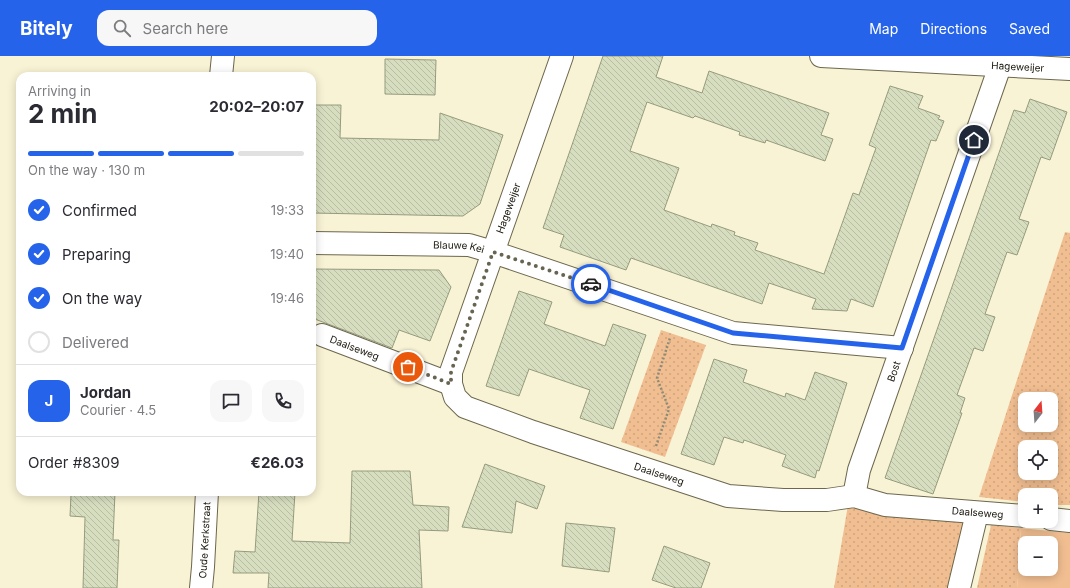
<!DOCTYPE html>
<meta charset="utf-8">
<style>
body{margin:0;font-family:Inter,sans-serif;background:#f7f7f7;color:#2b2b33;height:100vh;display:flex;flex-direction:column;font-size:15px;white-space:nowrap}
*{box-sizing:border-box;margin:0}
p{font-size:13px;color:#7c7c81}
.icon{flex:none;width:22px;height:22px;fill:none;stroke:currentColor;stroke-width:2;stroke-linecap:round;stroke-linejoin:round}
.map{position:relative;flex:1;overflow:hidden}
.details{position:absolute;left:16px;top:16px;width:300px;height:424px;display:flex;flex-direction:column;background:#fff;border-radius:12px;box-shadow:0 2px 10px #0003}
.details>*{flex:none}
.needle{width:26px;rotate:17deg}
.buttons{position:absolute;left:1018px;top:336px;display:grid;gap:8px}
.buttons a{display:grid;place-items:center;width:40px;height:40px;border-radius:8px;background:#fff;box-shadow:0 2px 10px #0003;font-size:20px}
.pin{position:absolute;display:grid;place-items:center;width:34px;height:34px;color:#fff;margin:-17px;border:2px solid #fff;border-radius:50%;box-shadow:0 1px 4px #0007}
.courier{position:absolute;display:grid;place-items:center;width:40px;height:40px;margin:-20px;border:3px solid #2563eb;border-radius:50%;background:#fff;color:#222;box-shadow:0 1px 5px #0007}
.head em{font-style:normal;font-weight:700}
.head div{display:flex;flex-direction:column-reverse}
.head{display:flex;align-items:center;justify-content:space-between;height:68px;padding:0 12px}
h1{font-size:26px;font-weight:700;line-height:30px}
.bar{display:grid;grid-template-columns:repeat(4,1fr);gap:6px 4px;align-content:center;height:48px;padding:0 12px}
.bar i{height:5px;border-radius:3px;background:#e1e1e2}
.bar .on{background:#2563eb}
.bar p{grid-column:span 4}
.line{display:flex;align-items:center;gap:10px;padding:0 12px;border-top:1px solid #e1e1e2}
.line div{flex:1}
.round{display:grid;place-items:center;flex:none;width:42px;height:42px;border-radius:12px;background:#f7f7f7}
ol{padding:0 12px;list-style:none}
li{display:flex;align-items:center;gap:12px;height:44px}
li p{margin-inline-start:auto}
li .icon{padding:4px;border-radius:50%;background:#2563eb;color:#fff;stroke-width:4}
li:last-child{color:#7c7c81}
li i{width:22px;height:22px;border:2px solid #e1e1e2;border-radius:50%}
header{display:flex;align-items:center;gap:24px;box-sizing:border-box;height:56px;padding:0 20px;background:#2563eb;color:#fff}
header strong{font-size:19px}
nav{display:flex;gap:22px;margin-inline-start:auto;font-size:14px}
.search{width:280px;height:36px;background:#f7f7f7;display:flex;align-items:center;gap:10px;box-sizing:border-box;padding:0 14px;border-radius:12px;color:#7c7c81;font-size:15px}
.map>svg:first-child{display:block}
.grass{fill:url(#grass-dots);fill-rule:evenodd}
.pitch{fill:#f1be91;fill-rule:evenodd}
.building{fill:url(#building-back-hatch);stroke:#959b7f}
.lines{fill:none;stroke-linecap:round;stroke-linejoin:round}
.minor-casing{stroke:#6c674d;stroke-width:24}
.path{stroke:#8f8b76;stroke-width:2.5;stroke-dasharray:2 2;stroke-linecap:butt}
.minor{stroke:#fff;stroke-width:22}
.done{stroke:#676452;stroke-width:4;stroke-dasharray:0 7.2}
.route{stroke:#2563eb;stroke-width:5}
.labels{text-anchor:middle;stroke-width:4;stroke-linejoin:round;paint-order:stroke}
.street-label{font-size:10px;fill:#19170c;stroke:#fff}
</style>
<header>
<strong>Bitely</strong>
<div class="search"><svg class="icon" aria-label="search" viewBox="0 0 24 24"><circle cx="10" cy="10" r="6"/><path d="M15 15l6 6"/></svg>Search here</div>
<nav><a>Map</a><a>Directions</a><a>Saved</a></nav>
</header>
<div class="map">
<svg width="1070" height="532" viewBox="0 0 1070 532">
<defs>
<pattern id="grass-dots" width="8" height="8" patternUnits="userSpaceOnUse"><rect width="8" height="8" fill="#f1be91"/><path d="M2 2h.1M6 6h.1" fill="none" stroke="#cea37c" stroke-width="1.8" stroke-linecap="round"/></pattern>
<pattern id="building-back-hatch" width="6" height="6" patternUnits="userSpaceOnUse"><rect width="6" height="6" fill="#d7dec0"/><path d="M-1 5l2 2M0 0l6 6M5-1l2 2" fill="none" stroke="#b8bea4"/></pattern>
</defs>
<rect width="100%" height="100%" fill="#f9f3d5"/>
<g class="grass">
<path d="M1065,176L1070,177V449H1051V439H1025V446L979,441ZM1025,343H1051V369H1025ZM1025,391H1051V417H1025Z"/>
<polygon points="661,274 706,289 665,401 621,386"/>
<polygon points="848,449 965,466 951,532 834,532"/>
<polygon points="991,469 1021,472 1017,532 977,532"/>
</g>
<path class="pitch" d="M1021,472L1070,477V532H1017ZM1025,487H1051V513H1025Z"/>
<g class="building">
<polygon points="603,0 663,0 656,21 702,37 709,15 829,57 821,79 833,83 825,105 766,84 765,87 739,79 740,76 695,60 693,62 647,46 630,95 679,112 664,154 711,171 712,168 735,176 734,179 758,187 755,194 824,218 853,137 859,139 876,92 869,89 890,30 923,40 918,52 940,60 938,63 944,65 936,85 931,84 873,251 851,243 847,255 812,253 816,243 769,227 762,248 631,202 626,214 560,191 564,179 543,172"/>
<polygon points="385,3 436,4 435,39 385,38"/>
<polygon points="1030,43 1067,56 1050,104 1041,101 1019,163 1029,166 1017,199 1007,196 985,258 995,261 983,295 974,292 957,339 965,342 960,357 962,357 933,438 885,422 1014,54 1025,57"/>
<polygon points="312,49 341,49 340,82 439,84 440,57 503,79 480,148 463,160 312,157"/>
<polygon points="312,213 439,214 451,231 430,285 399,274 392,292 312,262"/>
<polygon points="519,235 552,246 544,268 605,290 613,268 646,279 613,373 580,362 590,334 529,313 519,340 486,330"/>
<polygon points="714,303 747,314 743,326 785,341 786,337 805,344 815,316 847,327 819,415 817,414 815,422 782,410 786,399 744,384 743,387 724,381 714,409 681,398"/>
<polygon points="485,408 545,430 537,453 516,445 512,477 462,471"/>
<polygon points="352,415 410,415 413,449 449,451 448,475 419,474 422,532 268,532 269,517 233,517 235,495 255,496 259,436 295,436 292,485 350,487"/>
<polygon points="79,436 115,436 113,484 119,484 117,532 83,532 85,461 70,460 71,439 79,439"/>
<polygon points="566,467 615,472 609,516 562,510"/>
<polygon points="664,490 710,507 701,532 676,532 652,524"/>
</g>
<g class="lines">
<g class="minor-casing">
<g id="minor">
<path id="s1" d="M562,0L451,316V328L455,341L465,351L533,376L728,440L783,444H827L854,440L885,449L1025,460"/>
<path id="s2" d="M821,0L1070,13"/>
<polyline points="221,20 223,0"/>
<path id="s3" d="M312,187L469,189L493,196L733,277L902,292"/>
<path id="s4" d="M322,279L451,328"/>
<path id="s5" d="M854,440L859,414L1000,10"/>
<polyline points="1051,463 1070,465"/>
<path id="s6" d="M201,532L203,511L207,436"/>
<polyline points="959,532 977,457"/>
</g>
</g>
<polyline class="path" points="656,390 669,353 657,322 670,282"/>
<use href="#minor" class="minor"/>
</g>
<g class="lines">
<polyline class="done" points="408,311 451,328 451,316 493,196 591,228"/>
<polyline class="route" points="591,228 733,277 902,292 974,84"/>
</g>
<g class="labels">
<g class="street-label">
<text dy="4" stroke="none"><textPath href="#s2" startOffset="197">Hageweijer</textPath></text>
<text transform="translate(508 152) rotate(-70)" y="4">Hageweijer</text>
<text dy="4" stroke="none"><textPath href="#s3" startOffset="147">Blauwe Kei</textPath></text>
<text dy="4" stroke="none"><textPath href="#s4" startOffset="35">Daalseweg</textPath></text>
<text dy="4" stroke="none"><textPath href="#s5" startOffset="131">Bost</textPath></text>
<text dy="4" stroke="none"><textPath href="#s1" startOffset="580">Daalseweg</textPath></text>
<text dy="4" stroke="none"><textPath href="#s1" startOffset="904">Daalseweg</textPath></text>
<text dy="4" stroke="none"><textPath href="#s6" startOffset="48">Oude Kerkstraat</textPath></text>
</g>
</g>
</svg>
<div class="buttons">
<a><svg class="needle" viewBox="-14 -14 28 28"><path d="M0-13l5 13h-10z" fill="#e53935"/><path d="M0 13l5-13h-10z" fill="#7c7c81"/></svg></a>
<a><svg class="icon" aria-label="locate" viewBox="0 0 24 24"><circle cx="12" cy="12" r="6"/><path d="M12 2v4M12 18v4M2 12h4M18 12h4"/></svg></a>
<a>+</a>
<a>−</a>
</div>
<div class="pin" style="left:408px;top:311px;background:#ea580c"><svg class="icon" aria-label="bag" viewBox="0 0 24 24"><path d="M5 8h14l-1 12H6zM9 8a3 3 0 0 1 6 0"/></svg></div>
<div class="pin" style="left:974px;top:84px;background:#1f2937"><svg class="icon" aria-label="home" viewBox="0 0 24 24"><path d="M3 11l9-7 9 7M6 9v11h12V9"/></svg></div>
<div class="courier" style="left:591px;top:228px"><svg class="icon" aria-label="car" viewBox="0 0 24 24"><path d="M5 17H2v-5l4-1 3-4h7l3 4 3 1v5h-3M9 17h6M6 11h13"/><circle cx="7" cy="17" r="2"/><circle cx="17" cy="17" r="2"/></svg></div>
<section class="details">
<div class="head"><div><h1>2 min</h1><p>Arriving in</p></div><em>20:02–20:07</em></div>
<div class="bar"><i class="on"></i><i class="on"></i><i class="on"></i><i></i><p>On the way · 130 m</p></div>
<ol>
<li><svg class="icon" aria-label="check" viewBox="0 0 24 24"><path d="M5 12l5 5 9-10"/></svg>Confirmed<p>19:33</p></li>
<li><svg class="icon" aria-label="check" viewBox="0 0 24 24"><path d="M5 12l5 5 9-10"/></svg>Preparing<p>19:40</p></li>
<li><svg class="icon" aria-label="check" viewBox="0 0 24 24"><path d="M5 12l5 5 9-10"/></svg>On the way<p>19:46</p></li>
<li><i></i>Delivered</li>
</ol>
<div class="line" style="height:72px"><b class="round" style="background:#2563eb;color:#fff">J</b><div><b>Jordan</b><p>Courier · 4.5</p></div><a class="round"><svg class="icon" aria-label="chat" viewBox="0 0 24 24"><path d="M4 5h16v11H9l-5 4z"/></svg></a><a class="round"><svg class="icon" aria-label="phone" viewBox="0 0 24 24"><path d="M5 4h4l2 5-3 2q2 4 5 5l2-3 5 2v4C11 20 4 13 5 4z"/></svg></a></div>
<div class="line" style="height:52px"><div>Order #8309</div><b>€26.03</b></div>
</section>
</div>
